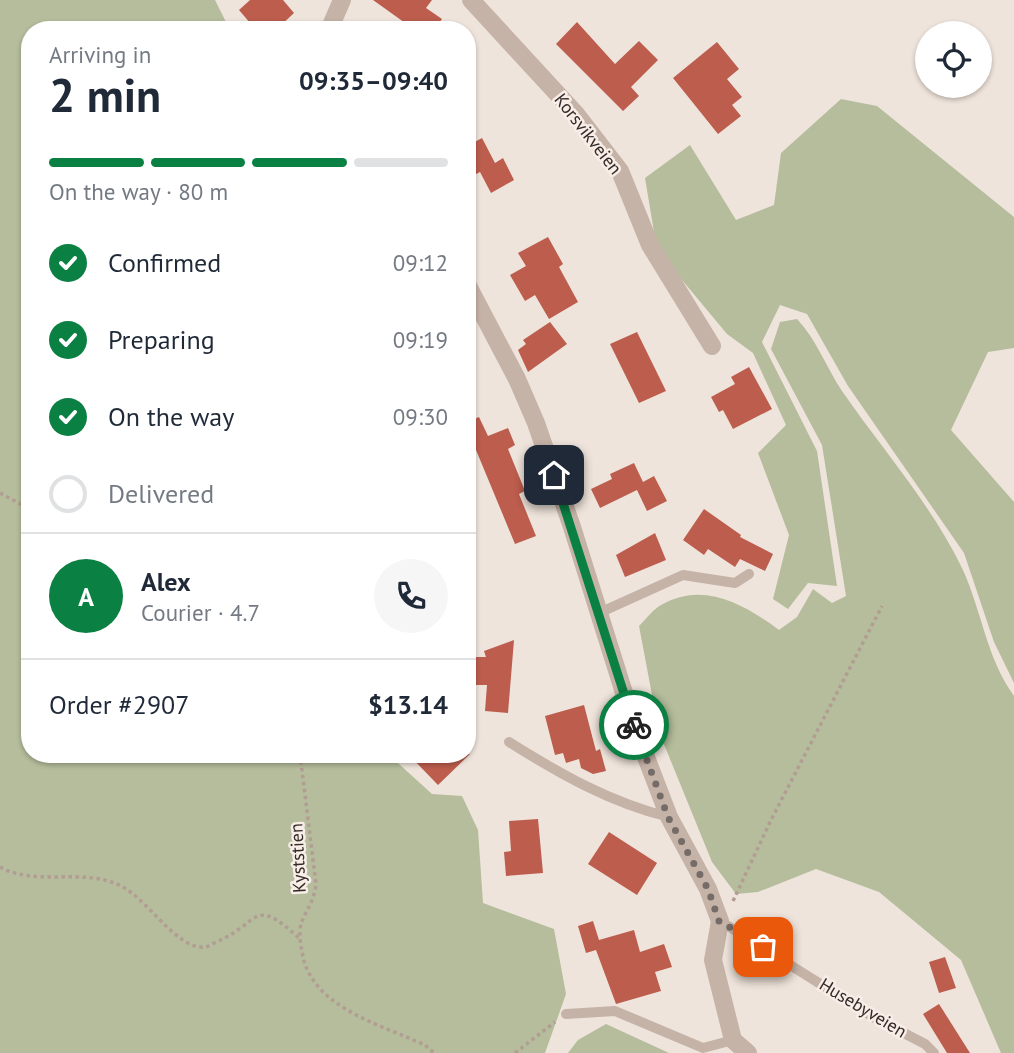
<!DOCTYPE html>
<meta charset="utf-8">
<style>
body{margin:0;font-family:"PT Sans",sans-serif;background:#f6f6f7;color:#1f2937;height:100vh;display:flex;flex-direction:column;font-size:26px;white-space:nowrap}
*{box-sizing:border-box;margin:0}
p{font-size:23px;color:#747a83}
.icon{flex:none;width:38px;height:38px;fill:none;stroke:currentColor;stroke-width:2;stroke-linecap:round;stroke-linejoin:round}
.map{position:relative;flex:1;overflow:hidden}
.details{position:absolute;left:21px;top:21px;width:455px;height:742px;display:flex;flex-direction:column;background:#fff;border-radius:28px;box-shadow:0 2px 5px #0004}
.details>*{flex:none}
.fabs{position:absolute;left:915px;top:21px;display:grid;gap:14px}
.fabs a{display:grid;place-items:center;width:77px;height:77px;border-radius:50%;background:#fff;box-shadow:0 2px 5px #0004;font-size:35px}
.pin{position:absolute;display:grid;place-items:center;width:60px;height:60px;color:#fff;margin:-30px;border-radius:14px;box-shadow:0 4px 10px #0006}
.courier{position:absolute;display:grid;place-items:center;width:70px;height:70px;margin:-35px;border:5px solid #0b8043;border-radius:50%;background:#fff;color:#222;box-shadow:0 2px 9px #0007}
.overview em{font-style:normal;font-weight:600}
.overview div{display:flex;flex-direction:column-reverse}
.overview{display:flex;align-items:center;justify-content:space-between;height:119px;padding:0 28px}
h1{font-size:46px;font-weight:600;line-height:52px}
.bar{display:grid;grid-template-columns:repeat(4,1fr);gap:10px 7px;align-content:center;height:84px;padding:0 28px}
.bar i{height:9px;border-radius:5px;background:#e0e1e3}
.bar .on{background:#0b8043}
.bar p{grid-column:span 4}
.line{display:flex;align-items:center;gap:18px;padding:0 28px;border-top:2px solid #e0e1e3}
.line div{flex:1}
.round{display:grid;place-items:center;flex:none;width:74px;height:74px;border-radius:37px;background:#f6f6f7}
ol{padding:0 28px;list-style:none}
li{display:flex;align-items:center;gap:21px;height:77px}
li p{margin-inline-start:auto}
li .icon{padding:7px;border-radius:50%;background:#0b8043;color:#fff;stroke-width:4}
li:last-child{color:#747a83}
li i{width:38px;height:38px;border:4px solid #e0e1e3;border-radius:50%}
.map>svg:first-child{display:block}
.green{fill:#b5bd9c}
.building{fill:#bc5d4d}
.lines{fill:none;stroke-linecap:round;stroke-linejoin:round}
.path{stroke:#b29d93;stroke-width:3.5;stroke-dasharray:3.5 3.5;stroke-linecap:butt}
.lane{stroke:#c6b3a8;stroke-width:10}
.street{stroke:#c6b3a8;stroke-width:18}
.done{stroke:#756b67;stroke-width:7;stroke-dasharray:0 12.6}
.route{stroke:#0b8043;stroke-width:9}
.labels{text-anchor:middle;stroke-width:5;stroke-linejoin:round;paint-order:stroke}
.street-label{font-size:18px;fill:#342a28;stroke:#f8eee7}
</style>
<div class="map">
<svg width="1014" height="1053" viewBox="0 0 1014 1053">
<rect width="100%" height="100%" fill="#efe4db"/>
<g class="green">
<polygon points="0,0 215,0 230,30 30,30 30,754 388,754 432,794 462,796 478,830 483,903 554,929 566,994 545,1053 0,1053"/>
<polygon points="841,99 877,106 1014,217 1014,348 988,352 951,430 1014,502 1014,683 994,642 964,553 848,386 807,314 780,305 762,342 817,451 837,586 808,583 788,609 773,599 789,535 758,453 786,425 753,353 727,334 657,250 645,178 690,145 736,220 774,205 781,153"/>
<path d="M797,319C817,340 826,367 842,391C882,449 931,504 962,568C982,611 986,657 1014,696V1053H1001L961,960L879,892L816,869L758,892L736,894L712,862L659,732L639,626C646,619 654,608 663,604C705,581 745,605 779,630L797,617L813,589L832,603L846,596L822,445L771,349L780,322Z"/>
<polygon points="606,1024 669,1053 568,1053 578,1040"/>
</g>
<g class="building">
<polygon points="250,0 283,0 294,13 276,30 256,30 239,10"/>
<polygon points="373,0 432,0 426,8 442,19 434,30 415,30"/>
<polygon points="577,22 615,64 639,41 658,60 631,87 639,96 623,111 556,44"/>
<polygon points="717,42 739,69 727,79 742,97 732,105 741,116 718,134 673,78"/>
<polygon points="482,138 495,163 503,158 514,180 491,193 480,172 467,179 467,146"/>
<polygon points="548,237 563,264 559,267 578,302 549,319 535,295 525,301 510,275 526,266 518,253"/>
<polygon points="550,322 567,344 528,372 518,350 526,344 523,340"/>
<polygon points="637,332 666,391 639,403 610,344"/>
<polygon points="749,367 772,409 733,429 723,410 719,412 711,397 735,384 731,377"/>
<polygon points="479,417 488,436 508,428 515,445 508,449 525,491 519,494 536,536 515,544 476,450 467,453 467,422"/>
<polygon points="634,463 643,482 654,476 667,501 647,511 637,490 600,508 591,489 612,479 610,474"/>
<polygon points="704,509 741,535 740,537 773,554 765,571 740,559 735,567 708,549 704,555 683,540"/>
<polygon points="655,533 666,560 625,577 616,555"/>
<polygon points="514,640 508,713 485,711 487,685 467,685 467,657 486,657 484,651"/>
<polygon points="584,705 596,751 600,749 606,771 593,774 581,768 579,759 566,763 563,753 555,755 545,716"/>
<polygon points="408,754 470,754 438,785"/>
<polygon points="538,819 543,873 506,876 504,852 511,851 509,821"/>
<polygon points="609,832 657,863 637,895 588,864"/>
<polygon points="593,921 599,940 634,930 640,952 664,944 672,967 655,972 661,991 616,1004 596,950 586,953 578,926"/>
<polygon points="945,957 956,988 939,993 929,962"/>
<polygon points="939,1004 970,1053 947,1053 923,1014"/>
</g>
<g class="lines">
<g class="path">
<polyline points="0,493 30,509"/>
<path d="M300,754L316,884C314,902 307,908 301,924C299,932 300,943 302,951C309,1007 382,1025 425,1045L434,1053"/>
<path d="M0,867C36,887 84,867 121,886C146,898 175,946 201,947C206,948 211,945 216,942C262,923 251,894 300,939"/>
<polyline points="733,901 771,820 882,606"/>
<polyline points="515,1053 555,1022"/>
</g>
<g class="lane">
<polyline points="599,613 683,575 735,583 749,574"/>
<path d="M509,742C560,774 611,803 669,817"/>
<polyline points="720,921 873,1017 925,1044 934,1053"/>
<polyline points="566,1014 615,1011 703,1048 733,1040"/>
</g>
<g class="street">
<polyline points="471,0 576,114 620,171 650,245 712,346"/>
<polyline points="329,30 342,0"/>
<polyline points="467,284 517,379 536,423 572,527 636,731 669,817 708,889 720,921 713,960 733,1040 748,1053"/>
</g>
</g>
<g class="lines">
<polyline class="done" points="634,725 668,817 708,889 719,921 763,947"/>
<polyline class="route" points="554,475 634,725"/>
</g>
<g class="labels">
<g class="street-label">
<text transform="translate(588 134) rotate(52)" y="6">Korsvikveien</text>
<text transform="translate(298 858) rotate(-93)" y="6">Kyststien</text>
<text transform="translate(863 1008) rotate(31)" y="6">Husebyveien</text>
</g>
</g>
</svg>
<div class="fabs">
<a><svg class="icon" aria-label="locate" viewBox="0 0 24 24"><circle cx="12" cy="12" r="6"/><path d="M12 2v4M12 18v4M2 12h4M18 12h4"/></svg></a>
</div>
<div class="pin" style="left:763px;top:947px;background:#ea580c"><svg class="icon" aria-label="bag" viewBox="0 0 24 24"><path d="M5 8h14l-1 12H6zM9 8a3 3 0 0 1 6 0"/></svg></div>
<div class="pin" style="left:554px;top:475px;background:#1f2937"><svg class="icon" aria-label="home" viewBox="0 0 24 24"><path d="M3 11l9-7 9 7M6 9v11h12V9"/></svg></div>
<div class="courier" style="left:634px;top:725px"><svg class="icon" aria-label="bike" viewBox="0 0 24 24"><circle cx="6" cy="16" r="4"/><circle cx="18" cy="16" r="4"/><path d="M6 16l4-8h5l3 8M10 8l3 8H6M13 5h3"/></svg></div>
<section class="details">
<div class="overview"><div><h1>2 min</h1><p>Arriving in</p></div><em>09:35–09:40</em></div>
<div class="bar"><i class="on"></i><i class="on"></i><i class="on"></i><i></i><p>On the way · 80 m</p></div>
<ol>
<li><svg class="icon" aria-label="check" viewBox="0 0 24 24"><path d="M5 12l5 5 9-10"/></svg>Confirmed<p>09:12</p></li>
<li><svg class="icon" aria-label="check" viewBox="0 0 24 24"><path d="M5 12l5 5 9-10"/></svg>Preparing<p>09:19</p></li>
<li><svg class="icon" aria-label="check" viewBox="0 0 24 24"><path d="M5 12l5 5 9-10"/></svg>On the way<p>09:30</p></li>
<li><i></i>Delivered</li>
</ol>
<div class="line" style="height:126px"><b class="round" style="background:#0b8043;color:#fff">A</b><div><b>Alex</b><p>Courier · 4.7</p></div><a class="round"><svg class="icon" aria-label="phone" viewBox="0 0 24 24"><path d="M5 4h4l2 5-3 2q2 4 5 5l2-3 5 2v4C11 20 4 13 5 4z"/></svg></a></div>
<div class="line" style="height:91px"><div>Order #2907</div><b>$13.14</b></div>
</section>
</div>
